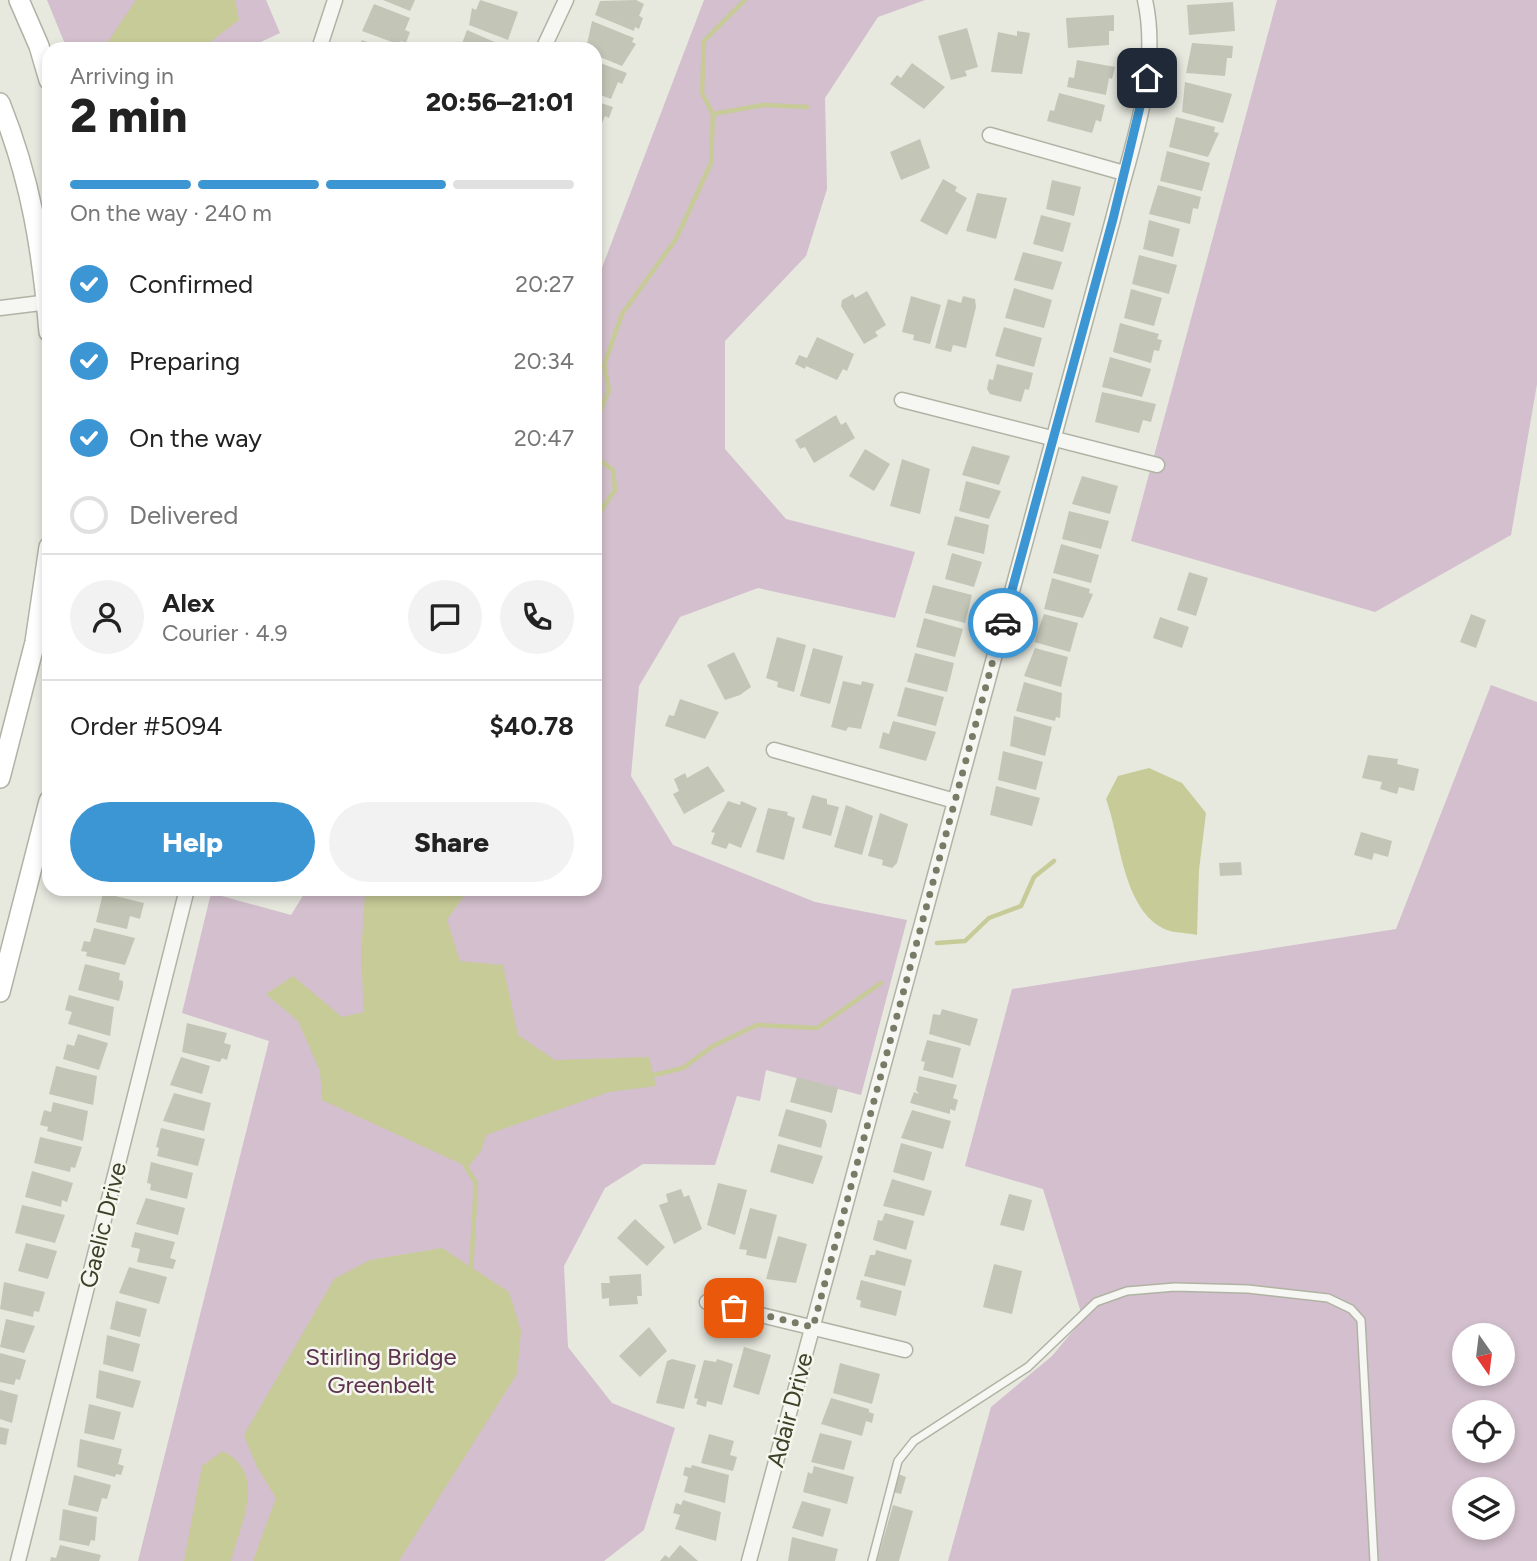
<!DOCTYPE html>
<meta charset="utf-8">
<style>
body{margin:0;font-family:Figtree,sans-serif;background:#f2f2f2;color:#222;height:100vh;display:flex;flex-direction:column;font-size:26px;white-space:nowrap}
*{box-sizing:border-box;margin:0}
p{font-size:23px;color:#767676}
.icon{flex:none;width:38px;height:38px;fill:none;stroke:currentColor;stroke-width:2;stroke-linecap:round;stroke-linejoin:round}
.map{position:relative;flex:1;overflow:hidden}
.sheet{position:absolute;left:42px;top:42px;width:560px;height:854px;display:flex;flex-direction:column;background:#fff;border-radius:21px;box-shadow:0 4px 10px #0003}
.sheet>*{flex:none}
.needle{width:46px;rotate:166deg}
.fabs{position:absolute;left:1452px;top:1323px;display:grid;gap:14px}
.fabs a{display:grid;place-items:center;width:63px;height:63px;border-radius:50%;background:#fff;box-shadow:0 4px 10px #0003;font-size:35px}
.pin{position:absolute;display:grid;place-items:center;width:60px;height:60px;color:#fff;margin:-30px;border-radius:14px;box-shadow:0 4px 10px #0006}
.courier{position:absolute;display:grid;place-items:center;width:70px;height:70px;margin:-35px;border:5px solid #3d96d4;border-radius:50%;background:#fff;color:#222;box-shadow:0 2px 9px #0007}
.overview em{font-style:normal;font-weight:800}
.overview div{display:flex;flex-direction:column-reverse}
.overview{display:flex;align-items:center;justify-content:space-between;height:119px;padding:0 28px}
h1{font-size:46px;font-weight:800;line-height:52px}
.bar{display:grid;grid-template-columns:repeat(4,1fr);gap:10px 7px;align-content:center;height:84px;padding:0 28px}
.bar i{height:9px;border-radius:5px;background:#e0e0e0}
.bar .on{background:#3d96d4}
.bar p{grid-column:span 4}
.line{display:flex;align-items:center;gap:18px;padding:0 28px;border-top:2px solid #e0e0e0}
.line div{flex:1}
.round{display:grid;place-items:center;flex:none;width:74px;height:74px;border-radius:37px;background:#f2f2f2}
ol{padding:0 28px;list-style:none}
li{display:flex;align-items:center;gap:21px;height:77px}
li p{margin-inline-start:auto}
li .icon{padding:7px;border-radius:50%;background:#3d96d4;color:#fff;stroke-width:4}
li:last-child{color:#767676}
li i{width:38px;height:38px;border:4px solid #e0e0e0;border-radius:50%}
.primary-button{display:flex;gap:14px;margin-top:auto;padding:14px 28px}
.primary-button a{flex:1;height:80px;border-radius:42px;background:#3d96d4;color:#fff;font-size:28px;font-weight:800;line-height:80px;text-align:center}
.primary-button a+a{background:#f2f2f2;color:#222}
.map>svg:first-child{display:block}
.green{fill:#d3bfcd;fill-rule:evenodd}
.water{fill:#c7cb98}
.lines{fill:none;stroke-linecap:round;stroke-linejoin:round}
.stream{stroke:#c7cb98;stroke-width:4.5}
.building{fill:#c3c6b6}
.service-casing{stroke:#b0b3a4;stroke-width:10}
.minor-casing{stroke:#b0b3a4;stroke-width:17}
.secondary-casing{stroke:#b0b3a4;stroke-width:22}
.service{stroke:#f6f7f2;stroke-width:7}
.minor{stroke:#f6f7f2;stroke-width:14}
.secondary{stroke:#fff;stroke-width:19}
.done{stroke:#787c67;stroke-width:7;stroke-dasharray:0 12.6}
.route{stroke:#3d96d4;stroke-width:9}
.labels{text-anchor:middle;stroke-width:5;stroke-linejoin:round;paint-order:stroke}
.street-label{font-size:24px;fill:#3c4127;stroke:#f5f6ee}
.park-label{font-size:24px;fill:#5d334e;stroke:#f5f6ee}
</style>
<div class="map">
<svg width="1537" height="1561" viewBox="0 0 1537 1561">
<rect width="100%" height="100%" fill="#e7e9df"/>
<g class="green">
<polygon points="47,0 266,0 280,33 246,49 67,49"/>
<polygon points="704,0 925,0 878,17 825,98 827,189 806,256 725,341 725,449 786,519 915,552 895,618 758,588 680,617 639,686 631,776 673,845 815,902 907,920 861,1095 766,1070 760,1101 737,1096 715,1165 643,1164 605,1188 564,1266 568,1347 612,1403 675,1428 644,1530 604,1561 138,1561 269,1041 182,1013 211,893 291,915 307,889 595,889 595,286"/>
<polygon points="1277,0 1537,0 1537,384 1511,535 1375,612 1131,541"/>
<path d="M1491,685L1537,702V1561H948L991,1407L1052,1356L1083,1319L1043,1189L965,1166L1012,989L1396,929ZM1465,1335H1503V1374H1465ZM1465,1412H1503V1451H1465ZM1465,1489H1503V1528H1465Z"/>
</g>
<g class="water">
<polygon points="136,0 235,0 239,20 201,49 103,49"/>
<path d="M1149,768L1182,783L1206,813L1199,870L1197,935C1189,933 1178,933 1170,931C1123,916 1121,839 1106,799L1118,776Z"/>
<polygon points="361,889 469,889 447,920 460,961 503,965 518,1035 555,1060 649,1057 656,1086 609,1092 486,1135 481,1151 468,1167 322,1100 320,1071 298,1021 266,994 293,976 342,1017 364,1012 361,955 365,893"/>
<polygon points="442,1248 509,1292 521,1331 517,1374 399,1561 253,1561 276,1498 257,1467 244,1435 334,1279 370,1260"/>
<path d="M223,1451C268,1475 241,1521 231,1561H184L202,1466Z"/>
</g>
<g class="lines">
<g class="stream">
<polyline points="713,114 763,105 807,107"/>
<polyline points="595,423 609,390 604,365 622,314 676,239 711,163 713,114 702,93 704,41 745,0"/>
<polyline points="595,457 613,470 615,490 595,519"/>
<polyline points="937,943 965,941 989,918 1021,906 1034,877 1054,861"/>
<polyline points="650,1076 683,1068 713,1046 757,1025 817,1028 881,983"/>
<polyline points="463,1162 476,1183 471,1272"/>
</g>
</g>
<g class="building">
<polygon points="383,0 415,0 410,11"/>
<polygon points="480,0 518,12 508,40 469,25 472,8 476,10"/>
<polygon points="636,0 644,4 639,16 643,18 639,29 635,27 634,31 595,15 600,1"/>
<polygon points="1233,2 1235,31 1189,35 1187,5"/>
<polygon points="374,4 410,18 405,30 410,32 406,43 401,41 400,45 362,31"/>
<polygon points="1114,15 1114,31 1109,31 1109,45 1068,48 1066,18"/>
<polygon points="592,21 634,38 632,42 636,44 622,66 595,55 595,49 586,49"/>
<polygon points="967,28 978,67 965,71 967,76 951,80 938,36"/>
<polygon points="467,30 504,46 503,49 460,49"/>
<polygon points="1017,31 1030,33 1022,74 991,72 998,32 1017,36"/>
<polygon points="362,40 387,49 358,49"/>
<polygon points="1192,43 1233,46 1232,58 1227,58 1225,76 1186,73"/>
<polygon points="1077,60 1115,67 1112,79 1109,78 1106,95 1067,87 1069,77 1074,78"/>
<polygon points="595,61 627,73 622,84 618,82 611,99 595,93"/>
<polygon points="912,63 945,87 924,109 890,84 897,75 901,78"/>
<polygon points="1185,82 1232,94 1223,123 1182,112"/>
<polygon points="1059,93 1105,105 1101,122 1096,120 1092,133 1047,121 1050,110 1054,111"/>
<polygon points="595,101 613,107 609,118 605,116 598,133 595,132"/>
<polygon points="1176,117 1215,127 1214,132 1219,133 1208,157 1169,147"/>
<polygon points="920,139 930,168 901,180 890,152"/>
<polygon points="1167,151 1210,163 1202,191 1160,181"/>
<polygon points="943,179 957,187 955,191 967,198 947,235 920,221"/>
<polygon points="1052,180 1081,187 1074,216 1046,209"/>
<polygon points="1158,185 1201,197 1198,209 1193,208 1190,224 1149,214"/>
<polygon points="977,193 1007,198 996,239 966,231"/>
<polygon points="1041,215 1071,223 1063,252 1033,244"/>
<polygon points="1149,220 1180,229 1173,257 1143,249"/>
<polygon points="1023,252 1062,262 1053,290 1014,280"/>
<polygon points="1139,255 1177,265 1169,294 1132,284"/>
<polygon points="1014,288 1052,300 1044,328 1005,318"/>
<polygon points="1131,289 1162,298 1154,326 1124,318"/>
<polygon points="867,291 886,325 875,332 878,336 864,344 841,306 842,300 853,294 855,298"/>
<polygon points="911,296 941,305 930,344 913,340 914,335 902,332"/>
<polygon points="963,296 975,299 976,307 966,348 953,345 951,352 935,348 948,299 961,303"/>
<polygon points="1120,323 1159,334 1157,339 1162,340 1159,351 1154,350 1151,363 1113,352"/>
<polygon points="1004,327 1042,338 1034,367 995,356"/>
<polygon points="817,337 854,354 847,371 843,369 837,380 806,366 805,369 795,364 799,355 807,358"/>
<polygon points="1110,357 1151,369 1142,397 1102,387"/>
<polygon points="997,364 1033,373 1029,390 1025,389 1021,402 990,394 987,389 989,379 993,380"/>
<polygon points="1102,392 1156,404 1151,422 1143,420 1139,433 1095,422"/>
<polygon points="836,415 841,425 846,422 855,438 814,463 805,447 800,449 795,440"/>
<polygon points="972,446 1010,456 999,485 962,475"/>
<polygon points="865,449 890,464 874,491 849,476"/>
<polygon points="902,459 930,469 920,514 890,506"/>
<polygon points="1082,476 1118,486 1110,514 1072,504"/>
<polygon points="966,481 1001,491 989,519 959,511"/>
<polygon points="1069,511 1109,521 1101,549 1062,539"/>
<polygon points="955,516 989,525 984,554 947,545"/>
<polygon points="1061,544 1099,555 1091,583 1053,573"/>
<polygon points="952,553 982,562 974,587 945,579"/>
<polygon points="1189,572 1208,578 1196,616 1177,610"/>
<polygon points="1052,578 1090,589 1089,593 1093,594 1083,618 1044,609"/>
<polygon points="933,585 972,595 965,623 925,613"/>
<polygon points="1044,614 1078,623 1070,652 1034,642"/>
<polygon points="1471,614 1486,620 1476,648 1460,642"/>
<polygon points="1160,617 1189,627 1182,648 1153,638"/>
<polygon points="924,618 963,629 955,657 916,647"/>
<polygon points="777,637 806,645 794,692 777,687 778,682 766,678"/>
<polygon points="813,648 843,656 830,704 800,696"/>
<polygon points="1035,648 1068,657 1061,687 1024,676"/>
<polygon points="734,652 751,687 740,695 725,700 707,665"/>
<polygon points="915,653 954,663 947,692 907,682"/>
<polygon points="843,681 861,685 862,681 874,684 861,729 848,727 846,731 831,727"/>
<polygon points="1024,682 1062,693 1060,718 1056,717 1055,721 1016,711"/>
<polygon points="905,687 944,697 936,726 897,716"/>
<polygon points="680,699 719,712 705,739 665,726 669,715 674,716"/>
<polygon points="1014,716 1052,727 1045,756 1010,746"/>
<polygon points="893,721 936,732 926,761 879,748 883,732 889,734"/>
<polygon points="1003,751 1043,762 1036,790 998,780"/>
<polygon points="1368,755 1398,759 1397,764 1419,769 1414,791 1399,787 1397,794 1380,789 1382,782 1362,778"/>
<polygon points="708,766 725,791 684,814 673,794 679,791 674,779 685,773 687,778"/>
<polygon points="996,786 1040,798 1032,826 990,815"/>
<polygon points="812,795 827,799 827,804 839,807 831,836 802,828"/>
<polygon points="728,801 740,805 741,801 757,808 741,848 729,843 726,849 711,844 715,833 711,832"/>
<polygon points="846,805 873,816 862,855 834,847"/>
<polygon points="768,808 788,812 787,815 795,818 784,860 756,852"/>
<polygon points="880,813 908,824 897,863 892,868 882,865 883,860 868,856"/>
<polygon points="1361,832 1392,841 1388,857 1374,853 1372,860 1354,855"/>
<polygon points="1241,862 1242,875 1220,876 1219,863"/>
<polygon points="103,893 144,903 140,919 130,916 127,929 96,922"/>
<polygon points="94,928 135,938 125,965 86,956 87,952 81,951 84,941 90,942"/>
<polygon points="85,964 120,973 119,980 123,981 123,986 119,1001 78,990"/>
<polygon points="69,995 114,1007 110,1036 68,1024 72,1012 65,1010"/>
<polygon points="942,1009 978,1019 970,1046 929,1034 933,1014 940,1015"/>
<polygon points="187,1023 227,1033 224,1043 231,1045 227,1060 222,1058 220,1062 182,1052"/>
<polygon points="78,1034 108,1043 99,1070 63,1059 67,1044 74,1046"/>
<polygon points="927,1040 961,1048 953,1078 923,1070 925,1062 921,1061"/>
<polygon points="181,1057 210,1066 202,1094 170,1085"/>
<polygon points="56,1066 97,1076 93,1105 49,1094"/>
<polygon points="919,1076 957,1085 953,1098 958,1100 955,1111 950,1109 950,1114 910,1103 914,1092 919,1094 916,1090"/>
<polygon points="797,1077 838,1088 832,1113 790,1102"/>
<polygon points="174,1093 211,1103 204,1131 163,1121"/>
<polygon points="53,1102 88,1111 83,1141 47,1131 48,1127 40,1125 44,1110 51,1112"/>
<polygon points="786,1109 825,1120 827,1125 821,1148 778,1136"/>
<polygon points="912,1110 951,1121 943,1149 901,1138"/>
<polygon points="161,1128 205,1139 198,1166 157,1156 159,1148 156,1147"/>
<polygon points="40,1137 82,1147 75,1168 71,1167 70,1172 34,1163"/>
<polygon points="901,1143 932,1152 924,1181 893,1172"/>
<polygon points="778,1144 823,1156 813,1184 770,1172"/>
<polygon points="151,1162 193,1173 187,1199 150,1190 151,1184 147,1183"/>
<polygon points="32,1171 73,1183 67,1202 62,1200 61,1207 25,1197"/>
<polygon points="892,1179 932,1191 924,1216 883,1206"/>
<polygon points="718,1183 747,1190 735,1235 707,1225"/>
<polygon points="681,1189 684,1197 689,1195 702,1229 674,1244 659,1205 668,1202 666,1194"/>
<polygon points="1009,1194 1032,1200 1024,1231 1000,1225"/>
<polygon points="146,1198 185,1208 178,1235 136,1224"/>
<polygon points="22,1205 65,1215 55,1243 15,1233"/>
<polygon points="750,1208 777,1215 766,1259 746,1255 747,1250 739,1249"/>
<polygon points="885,1213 914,1221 906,1250 873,1240 878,1220 882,1221"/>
<polygon points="635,1219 665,1247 647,1266 617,1238"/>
<polygon points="135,1232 175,1242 170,1258 176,1260 173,1269 137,1262 140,1249 131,1247"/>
<polygon points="778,1236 807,1244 796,1283 766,1279"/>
<polygon points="26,1243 57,1251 48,1279 18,1271"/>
<polygon points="876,1250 912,1260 905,1286 864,1276 870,1255 875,1255"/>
<polygon points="994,1264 1022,1271 1012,1314 983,1307"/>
<polygon points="129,1267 167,1277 159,1304 119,1293"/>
<polygon points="641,1274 642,1296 637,1296 638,1304 609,1306 609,1298 602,1299 601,1283 610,1283 609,1276"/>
<polygon points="861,1280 902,1291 896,1316 860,1307 861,1301 856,1299"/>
<polygon points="4,1282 45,1292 39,1312 34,1311 33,1317 0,1309"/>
<polygon points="116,1301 147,1309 140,1337 110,1329"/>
<polygon points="6,1319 35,1326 24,1353 0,1347"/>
<polygon points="649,1327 667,1351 640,1377 619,1356"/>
<polygon points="107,1335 140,1344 133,1372 103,1364"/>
<polygon points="744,1347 771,1355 759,1395 733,1387"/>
<polygon points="0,1353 26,1360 20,1380 16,1379 14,1385 0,1382"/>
<polygon points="672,1359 696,1365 684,1409 656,1403 667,1361"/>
<polygon points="717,1359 733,1364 722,1405 707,1401 706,1407 696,1404 698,1399 694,1398 704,1360 716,1362"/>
<polygon points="840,1363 880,1374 872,1404 833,1393"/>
<polygon points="99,1370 141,1381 133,1408 96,1398"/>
<polygon points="0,1390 18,1395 12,1423 0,1419"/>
<polygon points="831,1398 869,1409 869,1412 874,1414 872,1423 866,1421 862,1436 821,1424"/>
<polygon points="89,1404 121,1412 114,1440 84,1433"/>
<polygon points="0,1427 9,1429 6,1445 0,1444"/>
<polygon points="820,1433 852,1441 844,1470 811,1462"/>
<polygon points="709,1434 734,1441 730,1455 737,1457 733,1471 701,1463"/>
<polygon points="80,1439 122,1449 118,1464 124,1466 121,1475 116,1474 115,1477 77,1467"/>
<polygon points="692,1465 729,1475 725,1503 684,1492 688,1477 683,1475 685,1467 691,1468"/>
<polygon points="814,1466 854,1477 847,1504 803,1492 808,1472 812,1474"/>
<polygon points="898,1474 906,1477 901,1494 892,1492"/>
<polygon points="74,1475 111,1485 107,1499 102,1498 98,1512 68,1505"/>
<polygon points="683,1500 721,1512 716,1541 675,1529 680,1515 673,1513 676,1503 681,1505"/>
<polygon points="802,1501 831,1509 823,1537 792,1528"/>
<polygon points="893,1505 913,1511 899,1561 877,1561"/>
<polygon points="63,1509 97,1517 95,1541 91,1540 89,1546 59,1540"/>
<polygon points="792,1537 838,1549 835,1561 788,1561"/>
<polygon points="60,1545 101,1555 99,1561 50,1561 51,1557 56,1558"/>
<polygon points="680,1545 698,1561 660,1561 665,1555 669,1558"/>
</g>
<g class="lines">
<g class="service-casing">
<polyline id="service" points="872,1561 898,1461 914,1441 1028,1367 1096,1302 1127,1291 1175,1287 1248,1289 1328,1298 1351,1309 1361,1320 1374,1561"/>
</g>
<g class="minor-casing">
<g id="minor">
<polyline points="319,49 335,0"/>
<polyline points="543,49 566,0"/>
<polyline points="990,135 1124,173"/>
<polyline points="0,308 49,302"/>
<polyline points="902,400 1157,465"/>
<polyline points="774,750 955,801"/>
<polyline points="707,1302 905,1350"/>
<polyline points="18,1561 187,889"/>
<path d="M749,1561L1113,219C1130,150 1161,72 1145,0"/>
</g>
</g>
<g class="secondary-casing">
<g id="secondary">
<polyline points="19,0 39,46 49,80"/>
<path d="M0,103C31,180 42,249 49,332"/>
<polyline points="0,778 35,642 49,547"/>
<polyline points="0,992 49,801"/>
</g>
</g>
<use href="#service" class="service"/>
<use href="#minor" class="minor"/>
<use href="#secondary" class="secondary"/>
</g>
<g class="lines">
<polyline class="done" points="734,1308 813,1327 1003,623"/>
<polyline class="route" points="1003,623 1113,219 1147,78"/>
</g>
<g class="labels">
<g class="street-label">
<text transform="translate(103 1225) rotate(-76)" y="8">Gaelic Drive</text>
<text transform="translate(790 1410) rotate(-75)" y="8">Adair Drive</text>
</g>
<g class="park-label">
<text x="381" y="1365">Stirling Bridge<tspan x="381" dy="28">Greenbelt</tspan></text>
</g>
</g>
</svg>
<div class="fabs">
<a><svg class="needle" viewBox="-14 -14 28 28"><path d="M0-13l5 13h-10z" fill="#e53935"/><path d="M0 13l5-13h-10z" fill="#767676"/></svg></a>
<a><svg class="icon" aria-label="locate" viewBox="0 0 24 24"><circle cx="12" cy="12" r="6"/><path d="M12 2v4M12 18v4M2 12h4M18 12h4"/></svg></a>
<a><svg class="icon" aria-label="layers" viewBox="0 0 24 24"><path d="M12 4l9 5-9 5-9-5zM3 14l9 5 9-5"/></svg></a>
</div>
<div class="pin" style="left:734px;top:1308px;background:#ea580c"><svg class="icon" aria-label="bag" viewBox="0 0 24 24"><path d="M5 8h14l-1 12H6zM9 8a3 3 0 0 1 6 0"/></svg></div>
<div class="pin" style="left:1147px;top:78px;background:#1f2937"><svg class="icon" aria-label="home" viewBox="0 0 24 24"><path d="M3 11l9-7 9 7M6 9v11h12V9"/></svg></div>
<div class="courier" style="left:1003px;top:623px"><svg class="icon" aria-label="car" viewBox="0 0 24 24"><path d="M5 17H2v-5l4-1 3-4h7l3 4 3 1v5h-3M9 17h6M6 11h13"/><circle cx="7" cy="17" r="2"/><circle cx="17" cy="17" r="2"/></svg></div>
<section class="sheet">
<div class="overview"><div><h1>2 min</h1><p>Arriving in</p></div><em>20:56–21:01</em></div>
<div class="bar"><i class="on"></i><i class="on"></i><i class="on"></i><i></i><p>On the way · 240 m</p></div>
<ol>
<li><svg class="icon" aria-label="check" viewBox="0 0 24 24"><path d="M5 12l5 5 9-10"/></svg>Confirmed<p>20:27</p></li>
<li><svg class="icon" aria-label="check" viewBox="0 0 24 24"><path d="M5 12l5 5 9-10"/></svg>Preparing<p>20:34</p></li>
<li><svg class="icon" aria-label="check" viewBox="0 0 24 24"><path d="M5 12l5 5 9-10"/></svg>On the way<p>20:47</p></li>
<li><i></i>Delivered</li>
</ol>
<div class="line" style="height:126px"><a class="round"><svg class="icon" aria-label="person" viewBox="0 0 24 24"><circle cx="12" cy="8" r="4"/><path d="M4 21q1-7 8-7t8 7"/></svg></a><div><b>Alex</b><p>Courier · 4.9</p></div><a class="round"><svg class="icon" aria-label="chat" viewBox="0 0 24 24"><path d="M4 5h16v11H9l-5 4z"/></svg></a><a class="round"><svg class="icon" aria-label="phone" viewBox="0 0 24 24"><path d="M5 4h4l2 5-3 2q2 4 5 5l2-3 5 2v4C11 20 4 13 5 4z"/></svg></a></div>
<div class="line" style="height:91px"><div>Order #5094</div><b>$40.78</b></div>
<div class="primary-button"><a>Help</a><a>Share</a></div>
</section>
</div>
